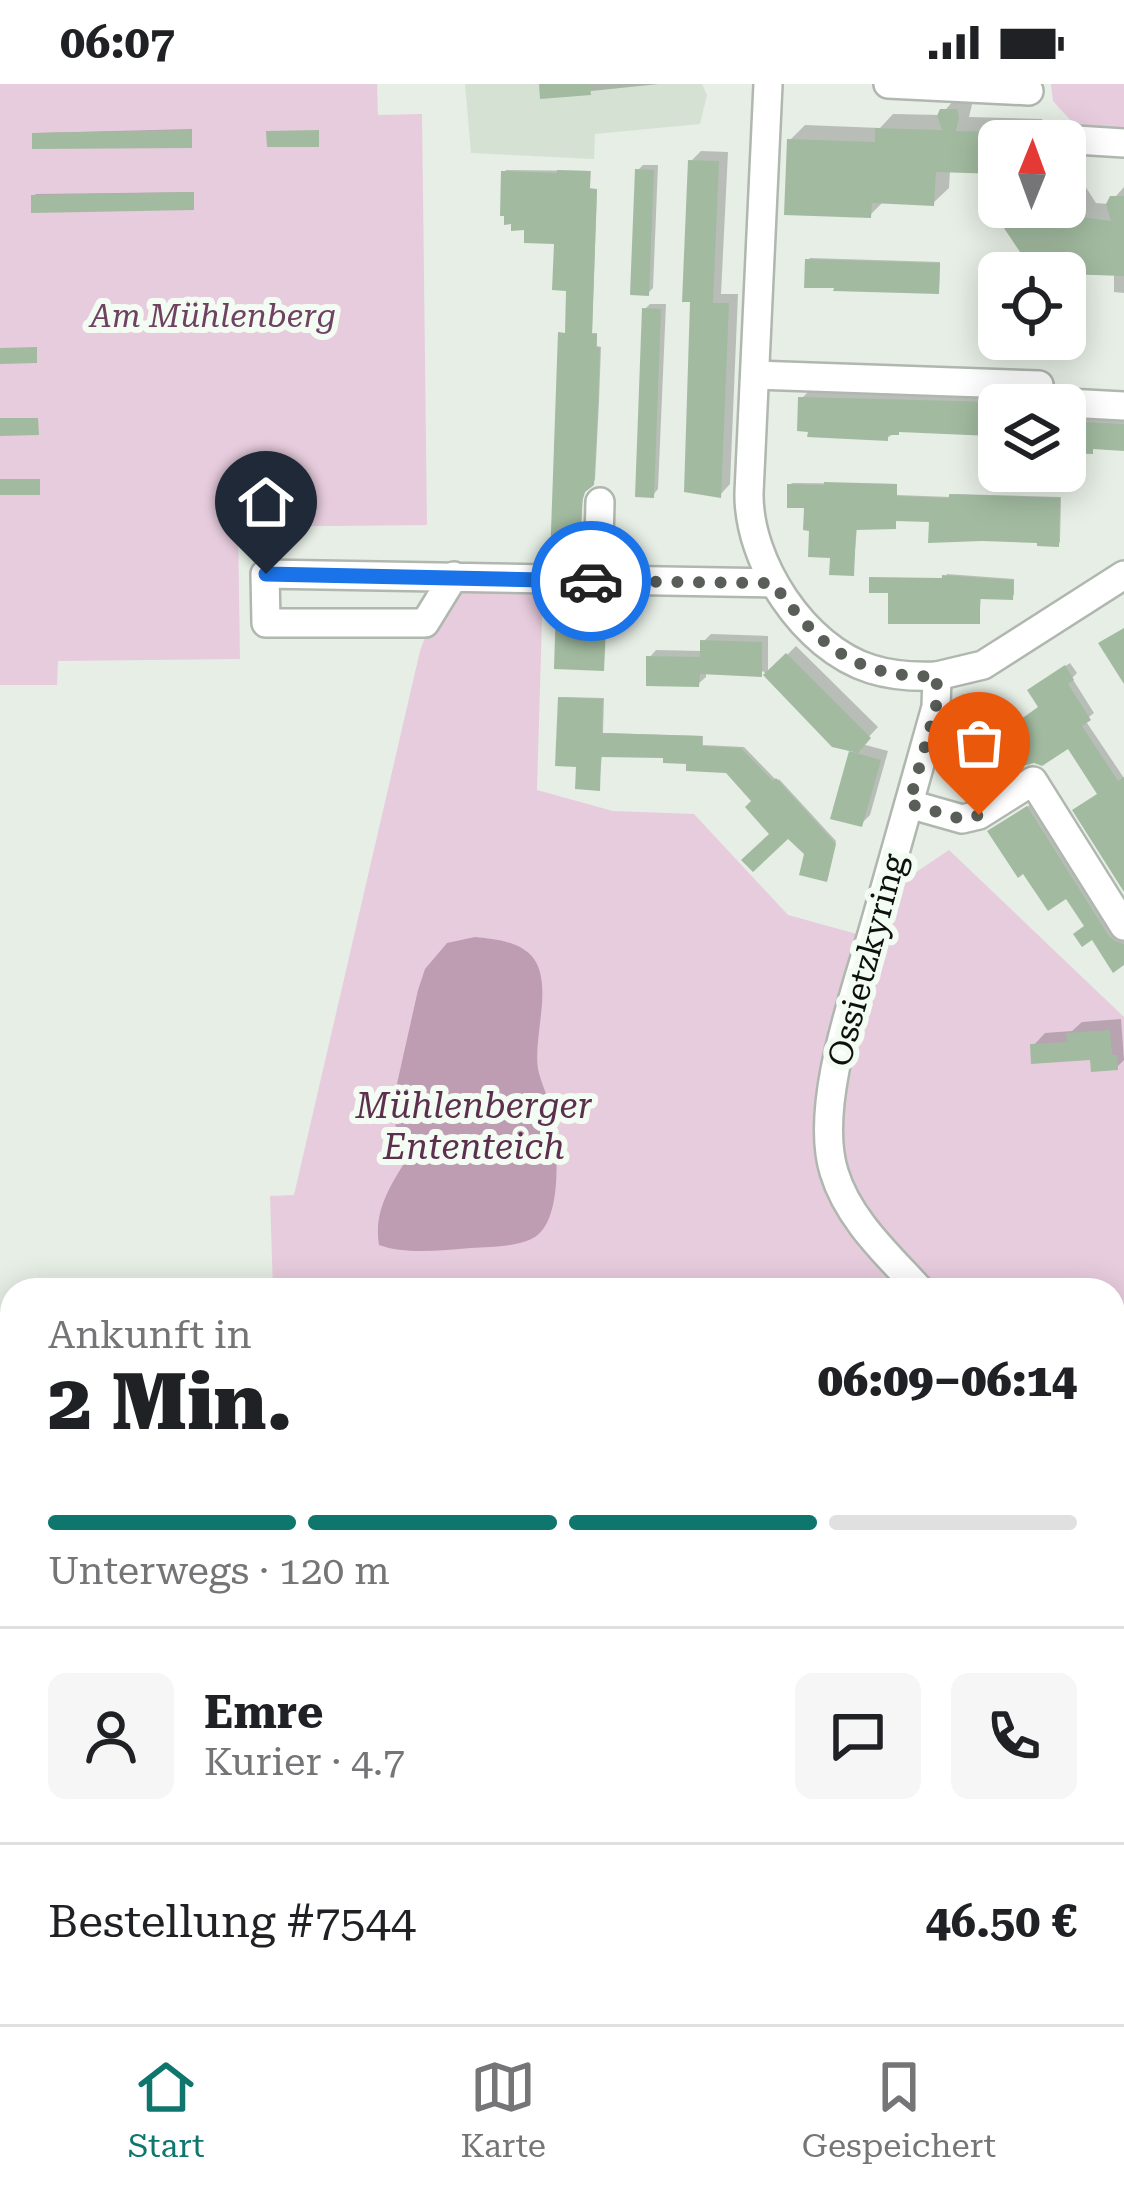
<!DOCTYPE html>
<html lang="de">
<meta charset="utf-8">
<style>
body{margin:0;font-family:"Roboto Serif",serif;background:#f6f6f6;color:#202124;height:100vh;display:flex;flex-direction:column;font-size:45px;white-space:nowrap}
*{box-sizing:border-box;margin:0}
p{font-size:39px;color:#757577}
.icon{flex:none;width:66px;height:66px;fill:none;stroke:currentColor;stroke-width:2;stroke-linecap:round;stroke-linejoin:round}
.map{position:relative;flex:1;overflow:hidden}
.sheet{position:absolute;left:0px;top:1194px;width:1125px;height:747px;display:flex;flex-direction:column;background:#fff;border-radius:36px 36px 0 0;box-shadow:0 6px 30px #0003}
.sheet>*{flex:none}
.needle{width:78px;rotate:1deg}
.fabs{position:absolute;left:978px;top:36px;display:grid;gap:24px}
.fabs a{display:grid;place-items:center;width:108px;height:108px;border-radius:18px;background:#fff;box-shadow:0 6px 30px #0003;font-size:60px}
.pin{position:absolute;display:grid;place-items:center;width:102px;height:102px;color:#fff;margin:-123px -51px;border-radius:50% 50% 50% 0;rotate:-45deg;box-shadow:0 0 12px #0007}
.pin .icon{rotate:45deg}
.courier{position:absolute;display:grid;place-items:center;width:120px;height:120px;margin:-60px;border:9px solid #1a73e8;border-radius:50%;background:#fff;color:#222;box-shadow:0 3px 15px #0007}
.head em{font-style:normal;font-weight:800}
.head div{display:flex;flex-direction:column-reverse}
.head{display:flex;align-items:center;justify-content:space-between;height:204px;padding:0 48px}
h1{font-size:78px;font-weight:800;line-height:90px}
.bar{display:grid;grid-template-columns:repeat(4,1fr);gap:18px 12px;align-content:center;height:144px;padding:0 48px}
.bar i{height:15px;border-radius:9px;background:#e0e0e0}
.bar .active{background:#0f766e}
.bar p{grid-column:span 4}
.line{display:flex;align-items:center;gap:30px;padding:0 48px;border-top:3px solid #e0e0e0}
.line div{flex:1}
.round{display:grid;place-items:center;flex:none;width:126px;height:126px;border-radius:18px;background:#f6f6f6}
.status{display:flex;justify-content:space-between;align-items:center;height:84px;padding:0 60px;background:#fff;direction:ltr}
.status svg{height:33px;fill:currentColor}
.tabs{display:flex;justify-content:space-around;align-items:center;height:168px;border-top:3px solid #e0e0e0;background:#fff;font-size:33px;color:#757577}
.tabs a{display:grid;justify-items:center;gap:6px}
.tabs .active{color:#0f766e}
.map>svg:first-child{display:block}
.built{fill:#d5e2d3}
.green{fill:#e7ccdd}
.water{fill:#be9db2}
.shadow{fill:#0003}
.building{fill:#a2bba0}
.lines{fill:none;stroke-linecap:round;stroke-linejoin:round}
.minor-casing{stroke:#afb7af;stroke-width:32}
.minor{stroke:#fff;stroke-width:27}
.done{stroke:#595e59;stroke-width:12;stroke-dasharray:0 21.6}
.route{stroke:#1a73e8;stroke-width:15}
.labels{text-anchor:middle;stroke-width:12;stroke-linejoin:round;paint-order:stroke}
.park-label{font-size:33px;font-style:italic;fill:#704262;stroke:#f3fcf2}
.street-label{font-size:33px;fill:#0d100d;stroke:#f3fcf2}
.water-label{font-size:36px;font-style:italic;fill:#5c2f4e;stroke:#f3fcf2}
</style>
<div class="status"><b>06:07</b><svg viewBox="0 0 49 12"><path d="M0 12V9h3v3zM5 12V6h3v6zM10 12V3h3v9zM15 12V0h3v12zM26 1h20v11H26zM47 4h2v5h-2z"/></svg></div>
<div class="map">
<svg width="1124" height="1940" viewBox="0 0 1124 1940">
<rect width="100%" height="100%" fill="#e6eee5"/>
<polygon class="built" points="465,0 702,0 707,11 700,40 595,50 594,75 471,69"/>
<g class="green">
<polygon points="0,0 377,0 378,31 422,30 427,441 238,443 240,575 58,577 57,601 0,601"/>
<polygon points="1051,0 1124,0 1124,50 1082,49 1053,17"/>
<polygon points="458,498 543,501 537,706 613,727 694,730 788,831 864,852 818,1032 908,1206 273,1206 270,1112 294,1111 420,567 427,548"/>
<polygon points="949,766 1124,933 1124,1281 1113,1291 1113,1206 932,1206 863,1127 844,1084 836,1032 850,976 903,797"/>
<polygon points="1113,1593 1124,1594 1124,1940 971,1940 971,1929 1113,1929"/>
<rect x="584" y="1929" width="353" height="11"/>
</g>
<path class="water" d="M475,853C494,855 521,857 534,875C553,902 533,953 538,985C541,1000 549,1014 552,1029C557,1059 564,1134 535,1153C518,1163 490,1163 471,1164C442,1166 407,1171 379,1161C374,1130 387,1107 403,1081L392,1022L418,906L425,885L447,859Z"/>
<g class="shadow">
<polygon points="542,0 659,0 543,12"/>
<polygon points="959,10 973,16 969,33 1042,35 1056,57 999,57 999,87 950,86 949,104 933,119 884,117 870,131 790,56 805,41 880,44 893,30 941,31"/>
<polygon points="192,45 191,61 35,50 36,49"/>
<polygon points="701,67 728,68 721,210 738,210 730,400 720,411 693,215 691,77"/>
<polygon points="1065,71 1096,119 1109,120 1124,103 1124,209 1114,208 1114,189 1058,186 986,112 999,98 999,123 1065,123"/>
<polygon points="643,81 658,81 653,204 648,209 638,86"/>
<polygon points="506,86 591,87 590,104 597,105 592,249 597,249 597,262 601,263 599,318 595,396 586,404 583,413 579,474 561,250 568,248 569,204 557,157 527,142 504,88"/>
<polygon points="194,108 193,123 34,112 36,110"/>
<polygon points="810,174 940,178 939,205 937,207 808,176"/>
<polygon points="650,220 666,220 658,405 653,411 645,225"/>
<polygon points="817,299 1056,305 1065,302 1066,313 1124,324 1124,364 1096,363 1091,367 1065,366 1065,321 999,321 999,349 901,345 887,354 801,315"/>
<polygon points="792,399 897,400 897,411 951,413 954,410 1061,413 1060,458 1058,460 932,435 897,434 895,442 857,443 853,489 833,471 807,421 790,401"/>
<polygon points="947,490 1014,495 1014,511 981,512 979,537 891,506 872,494 945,494"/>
<polygon points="711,550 768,552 768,590 796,562 878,643 862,660 888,667 870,731 861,740 852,669 855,665 834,660 763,587 760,590 706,587 706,593 698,600 649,574 656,566 703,567 703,558"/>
<polygon points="1070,579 1077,589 1072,594 1094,629 1085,636 1124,694 1124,802 1100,709 1069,661 1034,676 992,682 1041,623 1035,602"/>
<polygon points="563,613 604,614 603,649 703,652 703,661 744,663 777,697 779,695 836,757 828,793 827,795 788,751 773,751 755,717 728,686 666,672 602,670 599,703 579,680 561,615"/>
<polygon points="1033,719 1124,854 1124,878 1087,842 1067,811 996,742"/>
<polygon points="1121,935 1124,976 1117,983 1093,973 1033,962 1045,949 1072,947 1082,938"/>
</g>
<g class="building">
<polygon points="539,0 590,0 591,11 540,15"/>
<polygon points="940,25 957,25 959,33 956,47 999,48 999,90 936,88 934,122 872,119 871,134 784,131 787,55 875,58 875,44 942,46 937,32"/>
<polygon points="192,46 192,64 32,65 32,49"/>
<polygon points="319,46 319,63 267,63 266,47"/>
<polygon points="688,76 719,77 713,219 729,219 721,414 684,408 690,218 682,218"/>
<polygon points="635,85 654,86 649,212 630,211"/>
<polygon points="557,86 590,87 590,105 597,105 592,250 597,250 596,263 600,264 598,322 594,401 585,408 582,418 580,477 550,476 558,248 565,249 566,207 552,206 554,160 524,159 524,146 511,147 511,140 504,141 504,132 500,132 501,87 557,89"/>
<polygon points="999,100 999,123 1065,123 1065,109 1081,133 1111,137 1106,120 1110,112 1124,112 1124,192 1034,189 982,111"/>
<polygon points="194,108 194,126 31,129 31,111"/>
<polygon points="805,175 940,179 939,210 833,207 834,204 804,204"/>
<polygon points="642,224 661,225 654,414 635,413"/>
<polygon points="37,263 37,279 0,280 0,264"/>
<polygon points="798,313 999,318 999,346 991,346 991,352 899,348 899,351 888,351 888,357 807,353 808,348 797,347"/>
<polygon points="0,334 38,334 39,351 0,352"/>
<polygon points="1065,337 1124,340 1124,367 1093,365 1093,370 1065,369"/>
<rect x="0" y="395" width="40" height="16"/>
<polygon points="824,398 897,400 897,412 949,414 949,410 1060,414 1059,463 1037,462 1037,459 982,457 928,459 929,438 896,437 896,445 856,446 854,492 829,491 830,474 808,473 809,447 803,446 804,424 787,424 787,400 824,401"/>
<polygon points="942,491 1014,496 1013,516 980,515 980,540 888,540 888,509 869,509 869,493 942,494"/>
<polygon points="556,520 607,522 604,587 554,585"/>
<polygon points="1124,544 1124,600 1098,559"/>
<polygon points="700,556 762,558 762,593 700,590 699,603 646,602 646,572 700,573"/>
<polygon points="786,569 871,654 858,669 832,663 763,591"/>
<polygon points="1065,581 1074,596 1068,600 1091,636 1082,642 1118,697 1124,693 1124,808 1072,726 1097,710 1068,665 1042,682 1034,679 1023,682 972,714 963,700 989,683 978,666 1038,623 1027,606"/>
<polygon points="558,613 603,615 602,649 702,652 702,662 741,664 773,697 776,694 836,760 827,798 799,791 804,770 788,755 753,788 741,776 769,750 745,723 751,717 726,689 686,687 686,680 663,679 663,674 601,673 600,707 575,705 576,683 555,682"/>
<polygon points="849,667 881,676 862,743 830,735"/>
<polygon points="1027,722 1109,852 1115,857 1124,860 1124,881 1113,889 1092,856 1082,863 1073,850 1084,842 1066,815 1048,827 1023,790 1018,794 987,747"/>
<polygon points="1110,946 1112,971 1117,971 1118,986 1091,988 1090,976 1031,980 1030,960 1067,958 1066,949"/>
</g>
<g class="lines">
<g class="minor-casing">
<g id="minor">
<path d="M768,0L749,409C748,478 804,564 871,585C893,592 914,593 937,592"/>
<polyline points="888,0 1029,7"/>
<polyline points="1076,56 1124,59"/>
<polyline points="756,291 1039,301"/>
<polyline points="1067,319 1124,322"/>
<path d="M454,492L425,539H266L265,490C435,492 604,496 773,499"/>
<polyline points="598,497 600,418"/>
<polyline points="909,720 962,735 979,731 1033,697 1124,842"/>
<path d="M920,1206C888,1171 848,1135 834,1088C813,1020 857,905 876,836C896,765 916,694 936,623L937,592L983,581L1124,491"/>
<polyline points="1113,1317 1124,1307"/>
<polyline points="1113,1411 1124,1422"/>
</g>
</g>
<use href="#minor" class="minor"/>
</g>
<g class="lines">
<path class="done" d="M591,497L773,499C818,561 856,595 937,592L936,623L909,720L962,735L979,731"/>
<polyline class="route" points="266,490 591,497"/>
</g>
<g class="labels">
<g class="park-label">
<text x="213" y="243">Am Mühlenberg</text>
</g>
<g class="street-label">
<text transform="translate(866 876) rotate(-75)" y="12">Ossietzkyring</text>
</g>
<g class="water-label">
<text x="474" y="1034">Mühlenberger<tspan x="474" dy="41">Ententeich</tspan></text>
</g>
</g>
</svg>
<div class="fabs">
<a><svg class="needle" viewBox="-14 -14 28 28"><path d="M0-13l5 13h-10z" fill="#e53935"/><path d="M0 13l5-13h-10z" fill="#757577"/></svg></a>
<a><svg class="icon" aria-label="locate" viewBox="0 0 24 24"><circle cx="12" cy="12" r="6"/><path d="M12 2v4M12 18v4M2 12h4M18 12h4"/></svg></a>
<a><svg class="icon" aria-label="layers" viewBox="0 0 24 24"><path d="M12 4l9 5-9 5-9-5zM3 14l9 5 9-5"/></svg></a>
</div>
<div class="pin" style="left:979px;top:731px;background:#ea580c"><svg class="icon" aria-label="bag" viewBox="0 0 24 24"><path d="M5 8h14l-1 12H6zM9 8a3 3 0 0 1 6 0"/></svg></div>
<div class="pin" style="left:266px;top:490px;background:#1f2937"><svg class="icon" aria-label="home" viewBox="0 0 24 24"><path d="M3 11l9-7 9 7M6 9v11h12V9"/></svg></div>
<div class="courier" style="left:591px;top:497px"><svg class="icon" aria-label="car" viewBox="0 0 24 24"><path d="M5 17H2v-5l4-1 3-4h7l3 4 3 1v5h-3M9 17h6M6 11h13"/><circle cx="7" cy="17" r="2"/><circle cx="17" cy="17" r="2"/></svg></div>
<section class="sheet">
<div class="head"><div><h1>2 Min.</h1><p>Ankunft in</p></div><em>06:09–06:14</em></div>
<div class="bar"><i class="active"></i><i class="active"></i><i class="active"></i><i></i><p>Unterwegs · 120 m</p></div>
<div class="line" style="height:216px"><a class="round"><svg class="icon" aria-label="person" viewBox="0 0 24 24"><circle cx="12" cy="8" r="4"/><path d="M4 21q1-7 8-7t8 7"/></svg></a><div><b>Emre</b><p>Kurier · 4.7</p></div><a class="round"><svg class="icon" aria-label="chat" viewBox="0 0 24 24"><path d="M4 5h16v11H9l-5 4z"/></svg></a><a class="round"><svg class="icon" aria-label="phone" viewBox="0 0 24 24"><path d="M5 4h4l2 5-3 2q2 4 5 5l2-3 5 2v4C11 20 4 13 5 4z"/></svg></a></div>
<div class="line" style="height:156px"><div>Bestellung #7544</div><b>46.50 €</b></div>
</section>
</div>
<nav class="tabs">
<a class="active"><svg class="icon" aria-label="home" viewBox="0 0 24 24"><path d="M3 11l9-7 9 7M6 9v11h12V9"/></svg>Start</a>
<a><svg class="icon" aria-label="map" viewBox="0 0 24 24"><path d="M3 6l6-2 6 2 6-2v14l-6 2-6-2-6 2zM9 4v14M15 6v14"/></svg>Karte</a>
<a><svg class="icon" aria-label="saved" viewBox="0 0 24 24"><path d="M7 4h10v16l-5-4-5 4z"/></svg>Gespeichert</a>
</nav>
